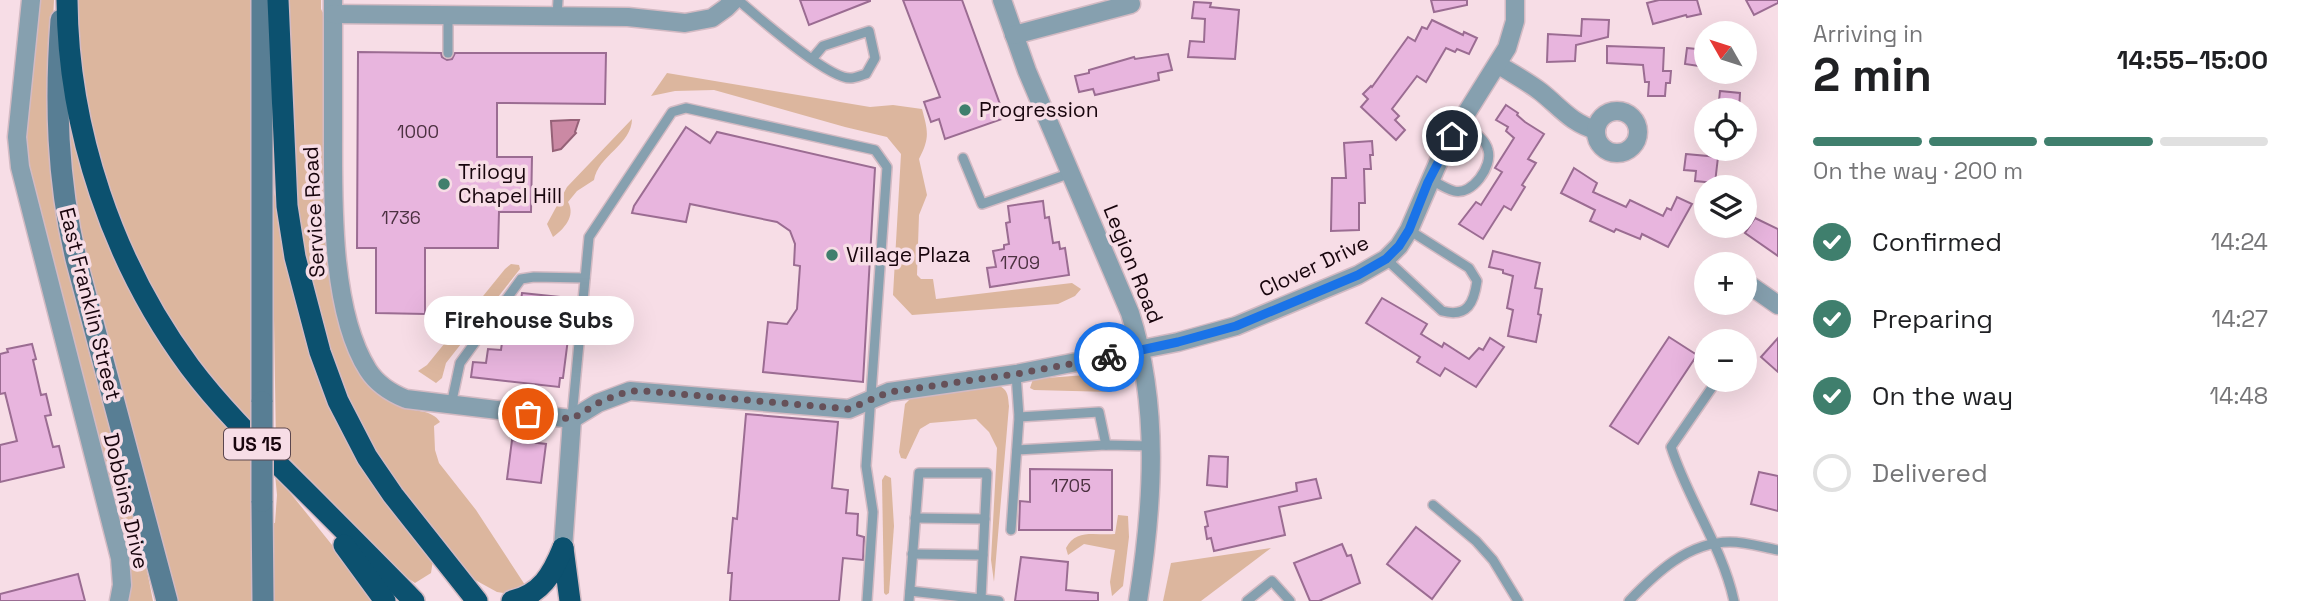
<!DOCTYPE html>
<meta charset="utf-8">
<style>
body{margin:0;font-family:"Space Grotesk",sans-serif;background:#f6f6f6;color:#202124;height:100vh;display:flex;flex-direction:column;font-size:26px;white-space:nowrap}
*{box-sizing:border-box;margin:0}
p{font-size:23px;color:#757577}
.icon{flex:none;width:38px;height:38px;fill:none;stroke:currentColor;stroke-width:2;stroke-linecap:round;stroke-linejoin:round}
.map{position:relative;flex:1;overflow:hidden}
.sheet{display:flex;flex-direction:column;background:#fff;width:525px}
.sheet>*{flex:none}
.needle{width:46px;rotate:309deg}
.buttons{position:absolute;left:1694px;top:21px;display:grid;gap:14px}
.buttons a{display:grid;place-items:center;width:63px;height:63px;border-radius:50%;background:#fff;box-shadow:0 7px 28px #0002;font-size:35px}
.pin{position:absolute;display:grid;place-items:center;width:60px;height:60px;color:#fff;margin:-30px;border:4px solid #fff;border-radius:50%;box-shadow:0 2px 7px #0007}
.courier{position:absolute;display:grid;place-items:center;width:70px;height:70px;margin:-35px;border:5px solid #1a73e8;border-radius:50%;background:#fff;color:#222;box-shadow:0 2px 9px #0007}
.bubble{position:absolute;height:49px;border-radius:24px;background:#fff;box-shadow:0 7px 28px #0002;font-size:23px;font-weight:700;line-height:49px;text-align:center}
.headline em{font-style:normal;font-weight:700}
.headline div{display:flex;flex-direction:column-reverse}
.headline{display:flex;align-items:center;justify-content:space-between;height:119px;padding:0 35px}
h1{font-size:46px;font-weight:700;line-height:52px}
.bar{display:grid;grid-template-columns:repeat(4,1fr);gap:10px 7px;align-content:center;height:84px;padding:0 35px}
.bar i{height:9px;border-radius:5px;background:#e0e0e0}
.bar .on{background:#3f7f6d}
.bar p{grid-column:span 4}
ol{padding:0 35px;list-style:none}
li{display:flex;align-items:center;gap:21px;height:77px}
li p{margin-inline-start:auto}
li .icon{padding:7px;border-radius:50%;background:#3f7f6d;color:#fff;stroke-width:4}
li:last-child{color:#757577}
li i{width:38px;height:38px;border:4px solid #e0e0e0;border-radius:50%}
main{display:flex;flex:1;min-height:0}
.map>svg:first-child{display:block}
.green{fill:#dcb69e}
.water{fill:#cb89a4;stroke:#956177;stroke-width:2}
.building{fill:#e8b5de;stroke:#9b6c92;stroke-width:2}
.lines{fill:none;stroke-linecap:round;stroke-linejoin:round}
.lane-casing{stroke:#d3bac3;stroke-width:12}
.street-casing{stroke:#d3bac3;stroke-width:21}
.secondary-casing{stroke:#d3bac3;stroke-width:24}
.highway-casing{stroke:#d3bac3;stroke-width:24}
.lane{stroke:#86a0af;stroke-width:9}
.street{stroke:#86a0af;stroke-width:18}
.secondary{stroke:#587e94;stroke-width:21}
.highway{stroke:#0c516f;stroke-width:21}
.secondary-bridge-casing{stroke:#d3bac3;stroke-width:24;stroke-linecap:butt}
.secondary-bridge{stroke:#587e94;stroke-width:21}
.done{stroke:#665159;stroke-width:7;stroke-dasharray:0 12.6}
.route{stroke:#1a73e8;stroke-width:9}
.poi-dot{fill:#3f7f6d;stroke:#f7dde6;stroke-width:2.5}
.labels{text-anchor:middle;stroke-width:7;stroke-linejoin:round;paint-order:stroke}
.number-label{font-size:18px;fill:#4c3141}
.shield{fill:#f7dde6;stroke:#5b464e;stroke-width:2}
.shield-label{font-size:19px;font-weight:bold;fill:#18050d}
.poi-label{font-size:21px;fill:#18050d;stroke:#f7dde6;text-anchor:start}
.street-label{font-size:21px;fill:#18050d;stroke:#f7dde6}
</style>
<main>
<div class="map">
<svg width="1778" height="601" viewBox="0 0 1778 601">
<rect width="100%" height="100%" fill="#f7dde6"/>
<g class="green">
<polygon points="37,0 54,0 50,80 153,601 126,601 25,163 25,119"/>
<path d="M76,0H256L253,423L248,422C228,398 205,374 187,348C118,247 76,122 76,0Z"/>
<path d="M284,0H321V9L326,19L327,244L364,379C374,391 386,401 400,407C414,412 432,409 440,422L434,426L435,450L439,463L476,510L525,585L510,594L497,592L466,575L422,519L385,465L369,440L341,380L331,354L297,226Z"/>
<path d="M667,73L870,107L893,105L922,109C928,131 930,138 919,159L927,195L919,215L917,275L921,279H933L936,299L1072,283L1081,289L1075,296L1058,304L912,315L893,295L901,154L887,137L845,127L714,90L675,91L651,96Z"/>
<path d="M632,119C632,144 598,156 594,180L577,191L568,202C576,216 564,229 553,237L547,224L567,187Z"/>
<polygon points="70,120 101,219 252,452 254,601 175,601 74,208 68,123"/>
<polygon points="274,192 302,322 433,560 431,573 415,583 406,577 276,445 272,194"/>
<polygon points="511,264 519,265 520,269 446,363 442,378 436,383 418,371 427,365 505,269"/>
<polygon points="1112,373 1124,381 1111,392 1034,390 1030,388 1033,379"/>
<path d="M997,385C1008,389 1008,395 1009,406L994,582L991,560L997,448L989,432L976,419L930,423L920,429L906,459L901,458L899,452L905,404L910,399Z"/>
<polygon points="275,474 377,601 271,601 271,523 275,523 277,495"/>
<polygon points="885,475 891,478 894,526 889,593 886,595 884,593 882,480"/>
<path d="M1118,515L1128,516L1129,537L1123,586L1112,596L1110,582L1115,550L1084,544L1068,555L1066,548C1076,528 1096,536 1115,534Z"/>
<polygon points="1271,548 1201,601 1163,601 1171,563"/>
</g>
<polygon class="water" points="571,120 579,120 575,132 576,133 561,149 553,151 551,121"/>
<g class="building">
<polygon points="800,0 870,0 870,1 809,25"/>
<polygon points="903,0 962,0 1005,118 945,139 939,119 931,122 924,102 940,97"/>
<polygon points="1431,0 1467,0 1467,5 1434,12"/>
<polygon points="1659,0 1697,0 1701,14 1687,17 1686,15 1653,24 1647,3"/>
<polygon points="1746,0 1778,0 1778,3 1754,15"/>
<polygon points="1194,2 1211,3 1210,7 1239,10 1235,59 1188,57 1190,41 1204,42 1205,19 1192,18"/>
<polygon points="1582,19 1609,20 1608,37 1576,45 1575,61 1547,62 1548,34 1581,36"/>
<polygon points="1432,20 1463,35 1464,32 1477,38 1469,54 1457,49 1455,52 1446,48 1426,82 1417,76 1392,109 1399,116 1395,120 1405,130 1396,140 1361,107 1368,99 1363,94 1371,86 1372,87 1408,37 1415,41 1422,27 1427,29"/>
<polygon points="1607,46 1664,48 1663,71 1671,71 1670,83 1666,83 1665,96 1648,96 1649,82 1645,82 1643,65 1607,63"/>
<polygon points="1687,48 1706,50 1706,67 1685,64"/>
<polygon points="358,52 441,53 442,57 447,60 452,59 455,53 606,53 605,104 497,103 497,157 532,157 531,212 499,212 498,248 425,248 425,314 376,313 376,248 357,248"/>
<polygon points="1168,54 1172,70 1158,73 1159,80 1095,95 1093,89 1079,92 1075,76 1089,73 1089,70 1134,57 1135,59"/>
<polygon points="1720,91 1740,93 1739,110 1718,110"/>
<polygon points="1506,105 1518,113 1517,115 1525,122 1544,134 1528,159 1536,163 1522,185 1525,187 1511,210 1504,206 1483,239 1459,224 1476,202 1481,205 1502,172 1495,168 1514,138 1506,131 1508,127 1496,120"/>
<polygon points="686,127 710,143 717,132 875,168 863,382 763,372 768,322 787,324 797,309 800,266 794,265 795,244 790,231 777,222 690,204 686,222 632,213 634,206"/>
<polygon points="1372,141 1373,155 1370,155 1371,169 1364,169 1365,203 1359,203 1359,230 1331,231 1332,178 1346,178 1344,143"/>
<polygon points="1686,154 1718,157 1715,183 1695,181 1696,171 1684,170"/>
<polygon points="1574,168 1597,183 1593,192 1626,207 1630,200 1663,216 1667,208 1671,210 1677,197 1692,204 1668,247 1642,234 1640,239 1616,229 1614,232 1590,221 1595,210 1561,193"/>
<polygon points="1043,201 1045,218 1049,217 1053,243 1059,242 1060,249 1065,248 1069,275 990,287 987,268 996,267 993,251 1004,249 1004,245 1009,244 1006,223 1010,222 1008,206"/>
<polygon points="1755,218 1778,229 1778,256 1745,233"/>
<polygon points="1493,251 1540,263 1535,288 1542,289 1538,314 1541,315 1536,342 1508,336 1513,310 1507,308 1513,276 1503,273 1503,270 1489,267"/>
<polygon points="522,293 569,298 568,309 571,309 568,339 563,378 560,378 559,387 471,377 473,362 486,363 488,349 501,350 505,321 518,323"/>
<polygon points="1382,298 1427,324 1421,334 1442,347 1444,343 1469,359 1479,348 1483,350 1490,338 1504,347 1476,387 1445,368 1440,376 1417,362 1420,357 1366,323"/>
<polygon points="1669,337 1697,355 1638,444 1610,426"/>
<polygon points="1778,338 1778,372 1761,357"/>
<polygon points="32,344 36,359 33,360 41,395 46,394 51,415 45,416 53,447 59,446 64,467 0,482 0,445 17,441 5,393 0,394 0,354 8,352 7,349"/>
<polygon points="746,414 838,422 832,488 848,490 846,513 858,514 857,535 864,537 863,560 843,558 839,601 730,601 732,573 728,573 733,518 737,519"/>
<polygon points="512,440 546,444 541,483 507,479"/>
<polygon points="1209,456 1228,457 1227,487 1207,485"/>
<polygon points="1030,469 1112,470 1112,530 1019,530 1020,501 1030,502"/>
<polygon points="1759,472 1778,476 1778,511 1751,504"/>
<polygon points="1316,479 1321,498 1279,507 1285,535 1214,551 1211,538 1207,539 1205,527 1208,526 1205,512 1297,491 1296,483"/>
<polygon points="1416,527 1460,561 1432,599 1387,564"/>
<polygon points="1342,544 1347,556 1351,555 1360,583 1319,601 1310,601 1294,563"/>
<polygon points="1021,557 1068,562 1066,590 1098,593 1098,601 1015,601"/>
<polygon points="78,574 85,601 0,601 0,594"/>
</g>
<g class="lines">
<g class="lane-casing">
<g id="lane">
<path d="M738,0C757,16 829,80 851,78C855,78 862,75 866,74L875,58L869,31L823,46L812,59"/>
<polyline points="557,16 558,0"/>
<polyline points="448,53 448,16"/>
<polyline points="963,158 982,204 1071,173"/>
<path d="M1430,179C1437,183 1446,189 1454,191C1472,196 1493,166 1488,150C1485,137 1470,130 1461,123"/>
<path d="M1386,259L1442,311C1468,318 1474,302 1477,281L1469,268L1409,230"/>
<path d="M1713,386L1671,447C1688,500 1722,546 1734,601"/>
<polyline points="451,405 460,363 521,279 534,277 585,278"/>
<polyline points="572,417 589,237 672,112 686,108 875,150 887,167 866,466 873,512 867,601"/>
<polyline points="1019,417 1099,412 1106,445"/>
<polyline points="1017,450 1106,445 1151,446"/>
<polyline points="1433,505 1476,541 1493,560 1518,601"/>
<polyline points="915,518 985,519"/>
<polyline points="1011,530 1019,417 1016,374"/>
<polyline points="912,554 983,555"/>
<polyline points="910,591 999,601"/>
<polyline points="909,601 919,473 987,473 981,599"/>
<polyline points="1247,601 1272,581 1290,601"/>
<path d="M1629,601C1656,573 1688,542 1730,542C1746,542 1762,547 1778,550"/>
</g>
</g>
<g class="street-casing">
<g id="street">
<polyline points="31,0 17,137 20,167 120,558 122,585 119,601"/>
<path d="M333,0C333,43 333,86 333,129C333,199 330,310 368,370C377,384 391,393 406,399L572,419"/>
<path d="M1002,0L1027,71L1130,313C1160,406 1153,506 1138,601"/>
<polyline points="333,14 628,17 685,23 712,18 726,8 734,0"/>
<polyline points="1014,35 1131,4"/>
<path d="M1499,65C1513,74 1528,82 1541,92C1560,107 1571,123 1596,130"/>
<circle cx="1617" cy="132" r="21"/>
<polyline points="1745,282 1778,305"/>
<polyline points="572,419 598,403 630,391 849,409 889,392 1016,374 1178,342 1236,326 1358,275 1386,259 1399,246 1409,230 1444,149 1507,48 1515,21 1515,0"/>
<polyline points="563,548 572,419"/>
</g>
</g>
<g class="secondary-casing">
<g id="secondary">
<path d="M61,20C55,101 57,179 76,259L167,601"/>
<polyline points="262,402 262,0"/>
<polyline points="262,501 263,601"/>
</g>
</g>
<g class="highway-casing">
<g id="highway">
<path d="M67,0C68,130 113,263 190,367C223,411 263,449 302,488C340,526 377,563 414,601"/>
<polyline points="278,0 287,206 295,257 320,352 338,401 367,457 393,495 477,601"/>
<polyline points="344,545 385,601"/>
<polyline points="563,548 570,601"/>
<path d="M512,601C541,594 552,575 563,548"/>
</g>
</g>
<use href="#lane" class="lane"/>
<use href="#street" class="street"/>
<use href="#secondary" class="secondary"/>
<use href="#highway" class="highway"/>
<g class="secondary-bridge-casing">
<polyline id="secondary-bridge" points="262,402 262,501"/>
</g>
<use href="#secondary-bridge" class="secondary-bridge"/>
</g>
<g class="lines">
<polyline class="done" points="528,414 572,419 598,403 617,395 630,391 645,391 849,409 889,392 1016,374 1109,357"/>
<polyline class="route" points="1109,357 1178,342 1236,326 1358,275 1386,259 1399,246 1409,230 1428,182 1452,136"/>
</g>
<g class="poi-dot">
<circle cx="965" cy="110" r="7"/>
<circle cx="444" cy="184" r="7"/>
<circle cx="832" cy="255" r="7"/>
</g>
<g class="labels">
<g class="number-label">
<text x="418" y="138">1000</text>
<text x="401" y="224">1736</text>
<text x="1020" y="269">1709</text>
<text x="1071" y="492">1705</text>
</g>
<rect class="shield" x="224" y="428.5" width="66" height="31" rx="5"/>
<g class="shield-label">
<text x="257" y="451">US 15</text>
</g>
<g class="poi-label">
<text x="979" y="117">Progression</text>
<text x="458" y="179">Trilogy<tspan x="458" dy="24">Chapel Hill</tspan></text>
<text x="846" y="262">Village Plaza</text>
</g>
<g class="street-label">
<text transform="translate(314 212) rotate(-93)" y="7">Service Road</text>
<text transform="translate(1133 264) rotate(68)" y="7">Legion Road</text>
<text transform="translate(1314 266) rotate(-25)" y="7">Clover Drive</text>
<text transform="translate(90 304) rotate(76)" y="7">East Franklin Street</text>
<text transform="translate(126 501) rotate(77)" y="7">Dobbins Drive</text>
</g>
</g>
</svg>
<div class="buttons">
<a><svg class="needle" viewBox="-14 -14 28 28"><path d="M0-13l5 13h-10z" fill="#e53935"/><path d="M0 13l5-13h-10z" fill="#757577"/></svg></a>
<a><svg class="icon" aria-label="locate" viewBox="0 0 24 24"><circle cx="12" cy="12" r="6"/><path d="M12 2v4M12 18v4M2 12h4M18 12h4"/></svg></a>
<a><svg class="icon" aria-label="layers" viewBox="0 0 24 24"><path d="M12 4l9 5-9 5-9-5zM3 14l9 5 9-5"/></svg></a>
<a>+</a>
<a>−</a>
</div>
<div class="pin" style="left:528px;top:414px;background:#ea580c"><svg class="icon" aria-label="bag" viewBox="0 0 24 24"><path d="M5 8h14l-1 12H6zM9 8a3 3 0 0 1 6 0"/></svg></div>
<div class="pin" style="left:1452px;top:136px;background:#1f2937"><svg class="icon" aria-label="home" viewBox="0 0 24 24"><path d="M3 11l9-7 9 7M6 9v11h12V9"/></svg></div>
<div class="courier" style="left:1109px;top:357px"><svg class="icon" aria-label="bike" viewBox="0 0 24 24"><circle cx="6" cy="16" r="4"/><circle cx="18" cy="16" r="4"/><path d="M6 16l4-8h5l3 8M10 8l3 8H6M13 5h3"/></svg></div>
<div class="bubble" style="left:424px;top:296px;width:210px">Firehouse Subs</div>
</div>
<section class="sheet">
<div class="headline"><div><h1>2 min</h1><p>Arriving in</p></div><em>14:55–15:00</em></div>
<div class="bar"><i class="on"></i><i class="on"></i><i class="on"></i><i></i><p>On the way · 200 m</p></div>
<ol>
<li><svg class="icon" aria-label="check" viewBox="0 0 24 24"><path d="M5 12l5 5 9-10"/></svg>Confirmed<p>14:24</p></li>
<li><svg class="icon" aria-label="check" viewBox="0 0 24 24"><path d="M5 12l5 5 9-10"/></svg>Preparing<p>14:27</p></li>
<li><svg class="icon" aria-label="check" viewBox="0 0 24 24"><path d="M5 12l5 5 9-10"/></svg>On the way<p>14:48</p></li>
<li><i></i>Delivered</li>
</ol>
</section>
</main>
